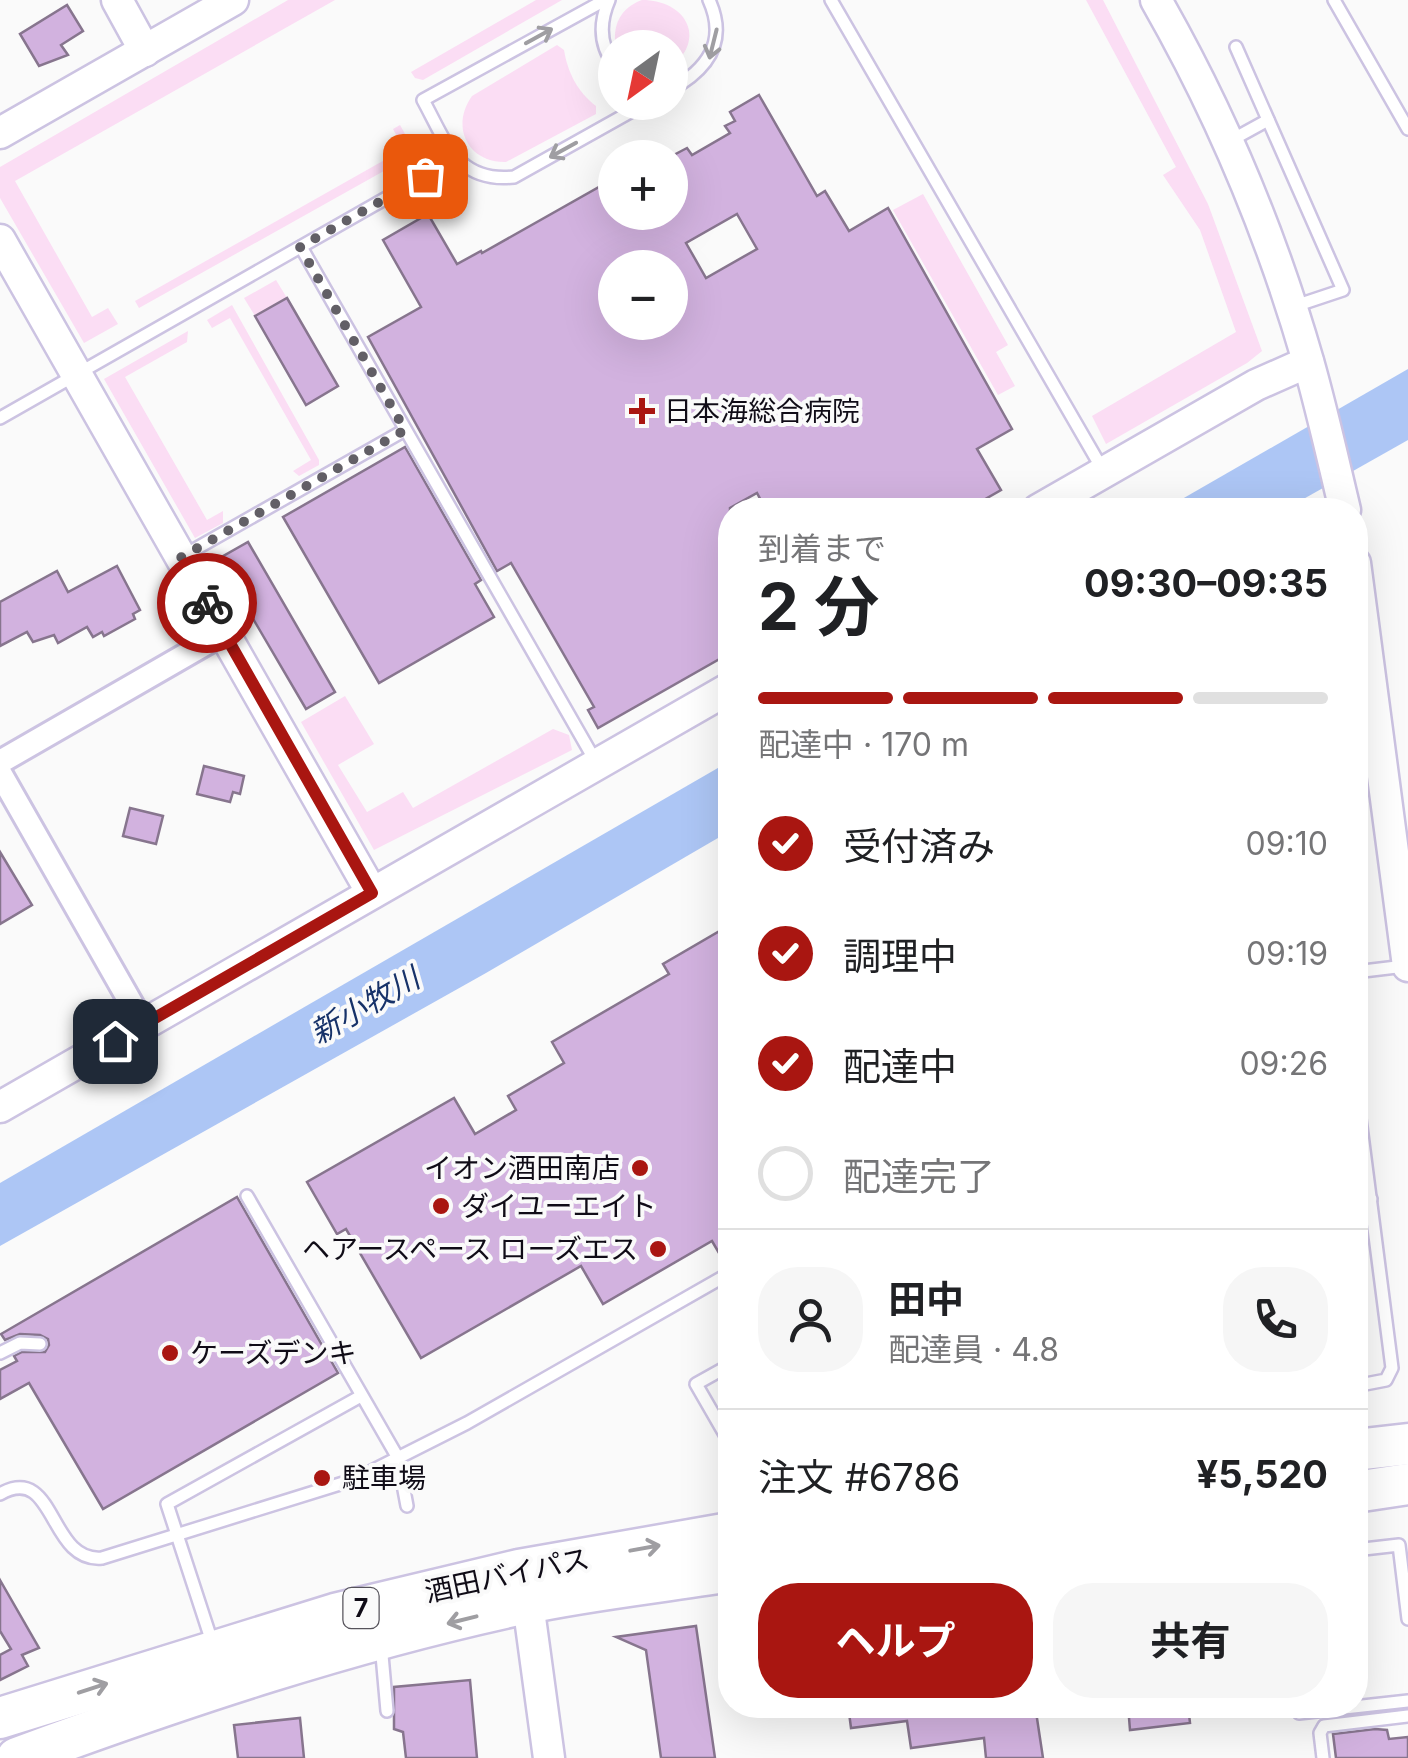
<!DOCTYPE html>
<html lang="ja">
<meta charset="utf-8">
<style>
body{margin:0;font-family:Inter,"Noto Sans JP",sans-serif;background:#f6f6f6;color:#202124;height:100vh;display:flex;flex-direction:column;font-size:38px;white-space:nowrap}
*{box-sizing:border-box;margin:0}
p{font-size:32px;color:#757577}
.icon{flex:none;width:55px;height:55px;fill:none;stroke:currentColor;stroke-width:2;stroke-linecap:round;stroke-linejoin:round}
.map{position:relative;flex:1;overflow:hidden}
.sheet{position:absolute;left:718px;top:498px;width:650px;height:1220px;display:flex;flex-direction:column;background:#fff;border-radius:40px;box-shadow:0 10px 40px #0002}
.sheet>*{flex:none}
.needle{width:65px;rotate:213deg}
.controls{position:absolute;left:598px;top:30px;display:grid;gap:20px}
.controls a{display:grid;place-items:center;width:90px;height:90px;border-radius:50%;background:#fff;box-shadow:0 10px 40px #0002;font-size:50px}
.pin{position:absolute;display:grid;place-items:center;width:85px;height:85px;color:#fff;margin:-42px;border-radius:20px;box-shadow:0 5px 15px #0006}
.courier{position:absolute;display:grid;place-items:center;width:100px;height:100px;margin:-50px;border:8px solid #a91611;border-radius:50%;background:#fff;color:#222;box-shadow:0 2px 12px #0007}
.overview em{font-style:normal;font-weight:700}
.overview div{display:flex;flex-direction:column-reverse}
.overview{display:flex;align-items:center;justify-content:space-between;height:170px;padding:0 40px}
h1{font-size:65px;font-weight:700;line-height:75px}
.bar{display:grid;grid-template-columns:repeat(4,1fr);gap:15px 10px;align-content:center;height:120px;padding:0 40px}
.bar i{height:12px;border-radius:8px;background:#e0e0e0}
.bar .on{background:#a91611}
.bar p{grid-column:span 4}
.line{display:flex;align-items:center;gap:25px;padding:0 40px;border-top:2px solid #e0e0e0}
.line div{flex:1}
.round{display:grid;place-items:center;flex:none;width:105px;height:105px;border-radius:40px;background:#f6f6f6}
ol{padding:0 40px;list-style:none}
li{display:flex;align-items:center;gap:30px;height:110px}
li p{margin-inline-start:auto}
li .icon{padding:10px;border-radius:50%;background:#a91611;color:#fff;stroke-width:4}
li:last-child{color:#757577}
li i{width:55px;height:55px;border:5px solid #e0e0e0;border-radius:50%}
.primary-button{display:flex;gap:20px;margin-top:auto;padding:20px 40px}
.primary-button a{flex:1;height:115px;border-radius:40px;background:#a91611;color:#fff;font-size:40px;font-weight:700;line-height:115px;text-align:center}
.primary-button a+a{background:#f6f6f6;color:#202124}
.map>svg:first-child{display:block}
.green{fill:#fbddf4}
.water{fill:#adc6f5}
.building{fill:#d2b2df;stroke:#87758e;stroke-width:2.5;fill-rule:evenodd}
.lines{fill:none;stroke-linecap:round;stroke-linejoin:round}
.lane-casing{stroke:#ccc3e2;stroke-width:16}
.street-casing{stroke:#ccc3e2;stroke-width:28}
.secondary-casing{stroke:#ccc3e2;stroke-width:35}
.highway-casing{stroke:#ccc3e2;stroke-width:45}
.lane{stroke:#fff;stroke-width:11}
.street{stroke:#fff;stroke-width:22}
.secondary{stroke:#fff;stroke-width:30}
.highway{stroke:#fff;stroke-width:40}
.oneway{stroke:#9f9ea2}
.done{stroke:#625f66;stroke-width:10;stroke-dasharray:0 18}
.route{stroke:#a91611;stroke-width:12}
.poi-dot{fill:#a91611;stroke:#fafafa;stroke-width:4}
.labels{text-anchor:middle;stroke-width:8;stroke-linejoin:round;paint-order:stroke}
.shield{fill:#fafafa;stroke:#56535b;stroke-width:2.5}
.shield-label{font-size:25px;font-weight:bold;fill:#100c17}
.poi-label{font-size:28px;fill:#100c17;stroke:#fafafa;text-anchor:start}
.street-label{font-size:28px;fill:#100c17;stroke:#fafafa}
.water-label{font-size:30px;font-style:italic;fill:#173269;stroke:#fafafa}
</style>
<div class="map">
<svg width="1408" height="1758" viewBox="0 0 1408 1758">
<rect width="100%" height="100%" fill="#fafafa"/>
<g class="green">
<polygon points="288,0 335,0 15,181 92,317 108,308 118,324 84,343 0,198 0,167"/>
<polygon points="536,0 562,0 423,80 415,78 411,72"/>
<path d="M642,0C686,0 708,39 670,68V48L616,47C612,26 620,8 642,0Z"/>
<polygon points="1086,0 1103,0 1208,204 1262,351 1247,363 1106,444 1092,416 1236,332 1200,230 1163,175 1176,167"/>
<path d="M557,45L564,50C568,73 577,91 596,106V114L506,162C468,163 450,127 472,96Z"/>
<polygon points="400,125 416,153 139,308 135,301 404,149 393,129"/>
<polygon points="923,194 1008,345 996,352 1015,386 998,395 893,210"/>
<polygon points="276,280 287,298 255,316 244,298"/>
<polygon points="232,305 319,460 319,465 299,476 293,471 311,460 230,318 212,328 207,320"/>
<polygon points="188,331 187,342 125,377 207,520 223,511 223,523 195,538 104,379"/>
<polygon points="345,696 374,744 338,765 367,812 403,792 413,808 553,729 569,735 572,750 374,850 301,722"/>
</g>
<g class="water">
<polygon points="1408,369 1408,440 1284,510 1163,510"/>
<polygon points="730,761 730,831 486,973 0,1246 0,1183"/>
</g>
<g class="building">
<polygon points="67,5 83,31 61,45 68,55 39,66 20,34"/>
<path d="M759,95L817,196L825,191L849,231L888,208L1012,429L977,449L1001,490L966,510H766L757,493L730,508V653L598,728L588,710L594,707L511,563L497,571L368,337L421,307L383,240L428,214L457,264L481,251L482,253L615,178V212H670V157L687,148L692,155L730,133L725,126L735,121L730,112ZM737,214L757,249L706,278L686,243ZM615,268H670V322H615Z"/>
<polygon points="287,298 338,386 306,405 255,316"/>
<polygon points="405,447 481,580 475,584 494,617 379,683 283,517"/>
<polygon points="248,542 335,692 306,709 218,559"/>
<polygon points="117,566 140,610 133,614 135,619 104,636 102,632 93,637 87,627 58,643 54,635 33,642 27,632 0,646 0,602 57,571 68,592"/>
<polygon points="204,766 244,776 240,794 233,792 230,802 197,794"/>
<polygon points="130,808 163,816 156,844 123,836"/>
<polygon points="0,852 32,905 0,924"/>
<polygon points="730,925 730,1264 726,1265 712,1241 603,1304 581,1266 421,1358 346,1229 337,1234 307,1182 454,1098 475,1134 516,1110 508,1096 564,1063 552,1042 669,974 663,964"/>
<polygon points="237,1197 338,1373 103,1509 29,1383 0,1399 0,1370 17,1361 14,1356 22,1352 45,1352 49,1345 48,1339 40,1335 20,1334 5,1340 1,1334"/>
<polygon points="0,1580 39,1648 22,1655 28,1666 0,1680 0,1655 11,1649 0,1631"/>
<polygon points="696,1626 715,1758 661,1758 646,1650 616,1637"/>
<polygon points="470,1680 477,1758 406,1758 403,1732 394,1729 394,1687"/>
<polygon points="848,1705 1035,1705 1043,1758 986,1758 984,1738 911,1748 907,1721 851,1728"/>
<polygon points="1128,1705 1188,1705 1190,1723 1130,1730"/>
<polygon points="300,1718 304,1758 238,1758 234,1725"/>
<polygon points="1375,1729 1387,1730 1389,1739 1408,1737 1408,1758 1336,1758 1333,1734"/>
</g>
<g class="lines">
<g class="lane-casing">
<g id="lane">
<path d="M605,0L423,100C446,142 457,183 514,177L648,102"/>
<path d="M609,0C599,23 599,45 615,66"/>
<polyline points="831,0 1104,472"/>
<polyline points="1334,0 1408,129"/>
<polyline points="1236,47 1343,290 1295,306"/>
<path d="M670,90C707,70 728,42 709,0"/>
<polyline points="1228,142 1268,120"/>
<polyline points="301,247 597,764"/>
<polyline points="0,418 425,176"/>
<polyline points="183,556 405,430"/>
<polyline points="1355,972 1405,966"/>
<polyline points="1355,1080 1392,1368 1386,1380 1355,1386"/>
<polyline points="247,1196 398,1458 407,1506"/>
<polyline points="1355,1208 1371,1199"/>
<polyline points="0,1353 20,1343 40,1344"/>
<polyline points="730,1365 696,1384 730,1443"/>
<path d="M0,1494C56,1462 48,1563 102,1558L356,1479L467,1423L730,1273"/>
<polyline points="1355,1550 1399,1545 1408,1619"/>
<polyline points="381,1644 387,1711"/>
<polyline points="213,1645 167,1504 361,1396"/>
<polyline points="1299,1713 1408,1701"/>
<polyline points="1323,1758 1320,1733 1324,1726 1408,1716"/>
</g>
</g>
<g class="street-casing">
<g id="street">
<polyline points="0,762 224,633"/>
<polyline points="0,773 143,1024"/>
</g>
</g>
<g class="secondary-casing">
<g id="secondary">
<polyline points="117,0 145,51"/>
<path d="M1156,0C1220,112 1272,236 1308,361C1322,410 1333,460 1345,510"/>
<polyline points="0,133 233,0"/>
<polyline points="0,240 372,893"/>
<polyline points="1038,510 1256,385 1308,362"/>
<polyline points="1355,563 1408,966"/>
<polyline points="0,1107 730,688"/>
<polyline points="528,1603 549,1758"/>
</g>
</g>
<g class="highway-casing">
<g id="highway">
<polyline points="1355,1450 1408,1444"/>
<polyline points="1355,1492 1408,1484"/>
<polyline points="0,1718 335,1614 519,1570 730,1533"/>
<path d="M17,1758C183,1697 353,1640 527,1603C594,1589 663,1582 730,1571"/>
</g>
</g>
<use href="#lane" class="lane"/>
<use href="#street" class="street"/>
<use href="#secondary" class="secondary"/>
<use href="#highway" class="highway"/>
</g>
<defs><path id="oneway-shaft" d="M-6 0H5M1.5-3L5.5 0L1.5 3" fill="none" stroke-width="1.6" stroke-linecap="round" stroke-linejoin="round" transform="scale(2.5)"/></defs>
<g class="oneway">
<use href="#oneway-shaft" transform="translate(539 36) rotate(-29)"/>
<use href="#oneway-shaft" transform="translate(713 44) rotate(104)"/>
<use href="#oneway-shaft" transform="translate(563 150) rotate(151)"/>
<use href="#oneway-shaft" transform="translate(645 1548) rotate(-10)"/>
<use href="#oneway-shaft" transform="translate(462 1620) rotate(166)"/>
<use href="#oneway-shaft" transform="translate(93 1688) rotate(-18)"/>
</g>
<g class="lines">
<polyline class="done" points="207,603 180,558 405,430 300,247 425,176"/>
<polyline class="route" points="115,1041 372,893 207,603"/>
</g>
<g class="poi-dot">
<path d="M637 396h10v10h10v10h-10v10h-10v-10h-10v-10h10z"/>
<circle cx="640" cy="1168" r="10"/>
<circle cx="441" cy="1206" r="10"/>
<circle cx="658" cy="1249" r="10"/>
<circle cx="170" cy="1353" r="10"/>
<circle cx="322" cy="1478" r="10"/>
</g>
<g class="labels">
<rect class="shield" x="343.5" y="1588" width="35" height="40" rx="8"/>
<g class="shield-label">
<text x="361" y="1617">7</text>
</g>
<g class="poi-label">
<text x="664" y="421">日本海総合病院</text>
<text x="620" y="1178" text-anchor="end">イオン酒田南店</text>
<text x="461" y="1216">ダイユーエイト</text>
<text x="638" y="1259" text-anchor="end">ヘアースペース ローズエス</text>
<text x="190" y="1363">ケーズデンキ</text>
<text x="342" y="1488">駐車場</text>
</g>
<g class="street-label">
<text transform="translate(507 1575) rotate(-12)" y="10">酒田バイパス</text>
</g>
<g class="water-label">
<text transform="translate(365 1006) rotate(-30)" y="10">新小牧川</text>
</g>
</g>
</svg>
<div class="controls">
<a><svg class="needle" viewBox="-14 -14 28 28"><path d="M0-13l5 13h-10z" fill="#e53935"/><path d="M0 13l5-13h-10z" fill="#757577"/></svg></a>
<a>+</a>
<a>−</a>
</div>
<div class="pin" style="left:425px;top:176px;background:#ea580c"><svg class="icon" aria-label="bag" viewBox="0 0 24 24"><path d="M5 8h14l-1 12H6zM9 8a3 3 0 0 1 6 0"/></svg></div>
<div class="pin" style="left:115px;top:1041px;background:#1f2937"><svg class="icon" aria-label="home" viewBox="0 0 24 24"><path d="M3 11l9-7 9 7M6 9v11h12V9"/></svg></div>
<div class="courier" style="left:207px;top:603px"><svg class="icon" aria-label="bike" viewBox="0 0 24 24"><circle cx="6" cy="16" r="4"/><circle cx="18" cy="16" r="4"/><path d="M6 16l4-8h5l3 8M10 8l3 8H6M13 5h3"/></svg></div>
<section class="sheet">
<div class="overview"><div><h1>2 分</h1><p>到着まで</p></div><em>09:30–09:35</em></div>
<div class="bar"><i class="on"></i><i class="on"></i><i class="on"></i><i></i><p>配達中 · 170 m</p></div>
<ol>
<li><svg class="icon" aria-label="check" viewBox="0 0 24 24"><path d="M5 12l5 5 9-10"/></svg>受付済み<p>09:10</p></li>
<li><svg class="icon" aria-label="check" viewBox="0 0 24 24"><path d="M5 12l5 5 9-10"/></svg>調理中<p>09:19</p></li>
<li><svg class="icon" aria-label="check" viewBox="0 0 24 24"><path d="M5 12l5 5 9-10"/></svg>配達中<p>09:26</p></li>
<li><i></i>配達完了</li>
</ol>
<div class="line" style="height:180px"><a class="round"><svg class="icon" aria-label="person" viewBox="0 0 24 24"><circle cx="12" cy="8" r="4"/><path d="M4 21q1-7 8-7t8 7"/></svg></a><div><b>田中</b><p>配達員 · 4.8</p></div><a class="round"><svg class="icon" aria-label="phone" viewBox="0 0 24 24"><path d="M5 4h4l2 5-3 2q2 4 5 5l2-3 5 2v4C11 20 4 13 5 4z"/></svg></a></div>
<div class="line" style="height:130px"><div>注文 #6786</div><b>¥5,520</b></div>
<div class="primary-button"><a>ヘルプ</a><a>共有</a></div>
</section>
</div>
